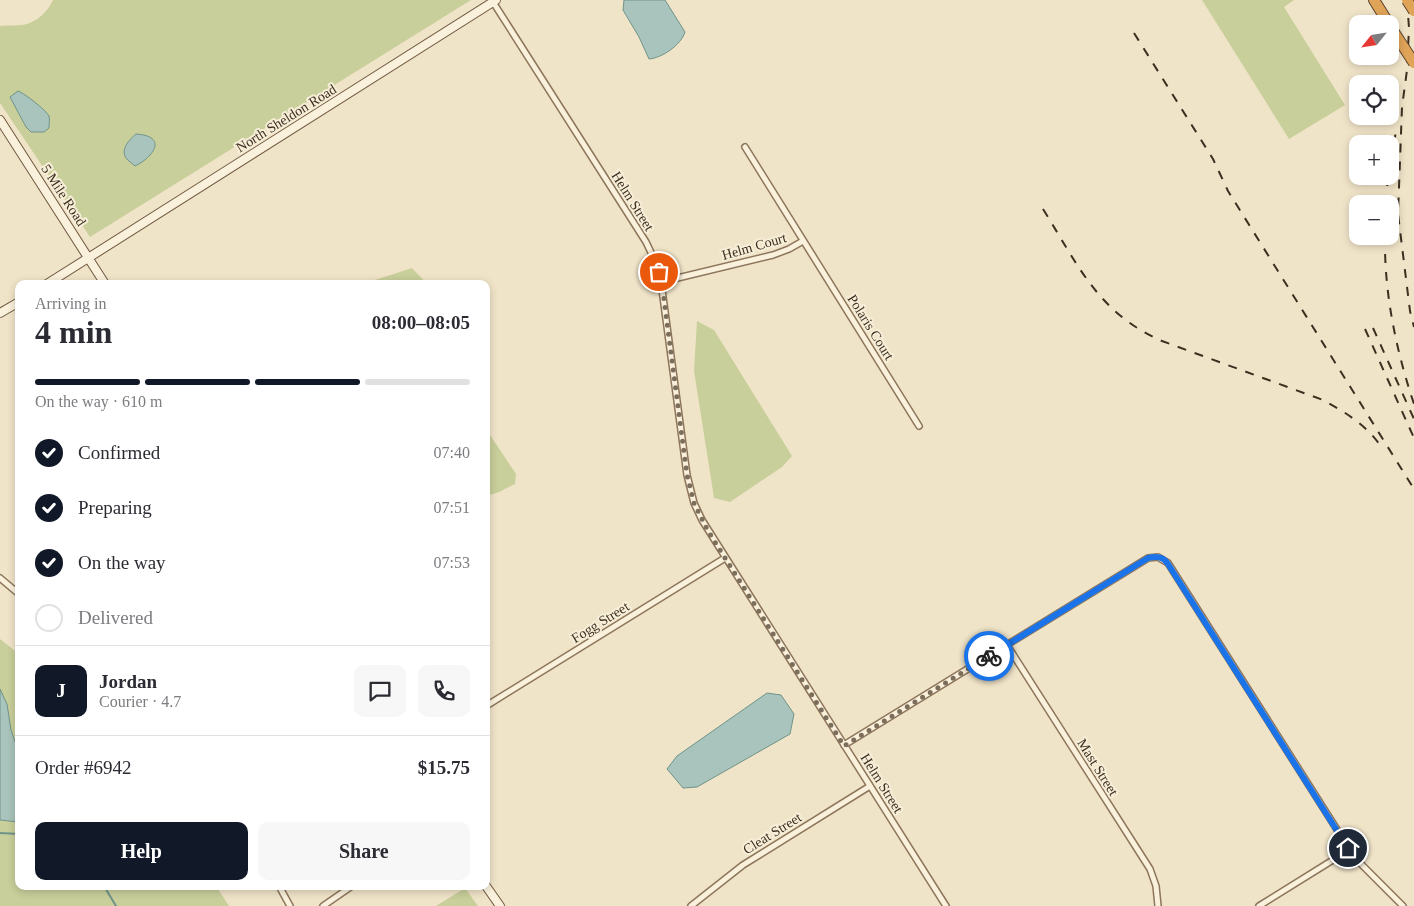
<!DOCTYPE html>
<meta charset="utf-8">
<style>
body{margin:0;font-family:Georgia,serif;background:#f7f7f7;color:#2b2b33;height:100vh;display:flex;flex-direction:column;font-size:19px;white-space:nowrap}
*{box-sizing:border-box;margin:0}
p{font-size:16px;color:#7c7c81}
.icon{flex:none;width:28px;height:28px;fill:none;stroke:currentColor;stroke-width:2;stroke-linecap:round;stroke-linejoin:round}
.map{position:relative;flex:1;overflow:hidden}
.details{position:absolute;left:15px;top:280px;width:475px;height:610px;display:flex;flex-direction:column;background:#fff;border-radius:10px;box-shadow:0 2px 8px #0003}
.details>*{flex:none}
.needle{width:32px;rotate:240deg}
.tools{position:absolute;left:1349px;top:15px;display:grid;gap:10px}
.tools a{display:grid;place-items:center;width:50px;height:50px;border-radius:10px;background:#fff;box-shadow:0 2px 8px #0003;font-size:25px}
.pin{position:absolute;display:grid;place-items:center;width:42px;height:42px;color:#fff;margin:-21px;border:2px solid #fff;border-radius:50%;box-shadow:0 1px 5px #0007}
.courier{position:absolute;display:grid;place-items:center;width:50px;height:50px;margin:-25px;border:4px solid #1a73e8;border-radius:50%;background:#fff;color:#222;box-shadow:0 1px 6px #0007}
.overview em{font-style:normal;font-weight:800}
.overview div{display:flex;flex-direction:column-reverse}
.overview{display:flex;align-items:center;justify-content:space-between;height:85px;padding:0 20px}
h1{font-size:32px;font-weight:800;line-height:38px}
.bar{display:grid;grid-template-columns:repeat(4,1fr);gap:8px 5px;align-content:center;height:60px;padding:0 20px}
.bar i{height:6px;border-radius:4px;background:#e1e1e2}
.bar .on{background:#111827}
.bar p{grid-column:span 4}
.line{display:flex;align-items:center;gap:12px;padding:0 20px;border-top:1px solid #e1e1e2}
.line div{flex:1}
.round{display:grid;place-items:center;flex:none;width:52px;height:52px;border-radius:10px;background:#f7f7f7}
ol{padding:0 20px;list-style:none}
li{display:flex;align-items:center;gap:15px;height:55px}
li p{margin-inline-start:auto}
li .icon{padding:5px;border-radius:50%;background:#111827;color:#fff;stroke-width:4}
li:last-child{color:#7c7c81}
li i{width:28px;height:28px;border:2px solid #e1e1e2;border-radius:50%}
.button{display:flex;gap:10px;margin-top:auto;padding:10px 20px}
.button a{flex:1;height:58px;border-radius:10px;background:#111827;color:#fff;font-size:20px;font-weight:800;line-height:58px;text-align:center}
.button a+a{background:#f7f7f7;color:#2b2b33}
.map>svg:first-child{display:block}
.green{fill:#c9cf9b}
.water{fill:#a9c4bc;stroke:#6f938a}
.lines{fill:none;stroke-linecap:round;stroke-linejoin:round}
.stream{stroke:#6f938a;stroke-width:2}
.street-casing{stroke:#8d765c;stroke-width:8}
.secondary-casing{stroke:#6f573f;stroke-width:10}
.highway-casing{stroke:#5b4430;stroke-width:12}
.street{stroke:#faf1dc;stroke-width:5}
.secondary{stroke:#faf1dc;stroke-width:8}
.highway{stroke:#e0a458;stroke-width:10}
.rail{stroke:#3d2e20;stroke-width:2;stroke-dasharray:9 9;stroke-linecap:butt}
.highway-bridge-casing{stroke:#5b4430;stroke-width:12;stroke-linecap:butt}
.highway-bridge{stroke:#e0a458;stroke-width:10}
.done{stroke:#7c6e5b;stroke-width:5;stroke-dasharray:0 9}
.route{stroke:#1a73e8;stroke-width:6}
.labels{text-anchor:middle;stroke-width:4;stroke-linejoin:round;paint-order:stroke}
.street-label{font-size:14px;fill:#3d2e20;stroke:#f7eed8}
</style>
<div class="map">
<svg width="1414" height="906" viewBox="0 0 1414 906">
<rect width="100%" height="100%" fill="#f0e4c8"/>
<g class="green">
<path d="M53,0H471L90,237L0,103V26C7,25 13,26 20,25C34,25 48,12 53,0Z"/>
<polygon points="1202,0 1294,0 1284,7 1345,105 1289,139"/>
<polygon points="412,268 427,284 363,284"/>
<polygon points="697,321 714,330 792,456 782,467 730,502 714,498 694,371"/>
<polygon points="486,429 516,474 515,484 499,492 486,496"/>
<polygon points="0,639 19,654 19,886 216,886 229,906 0,906"/>
<polygon points="465,888 478,906 436,906"/>
</g>
<g class="water">
<path d="M624,0H665L685,32C681,45 662,58 649,59L639,37L623,10Z"/>
<path d="M18,91C24,93 46,110 49,116C50,119 49,124 49,128L44,132H31L26,127L10,97Z"/>
<path d="M136,134C168,136 154,157 135,166C133,164 128,161 126,158C120,149 130,139 136,134Z"/>
<polygon points="0,689 7,704 11,730 19,753 19,822 0,820"/>
<polygon points="767,693 781,695 794,714 790,734 697,787 683,788 667,769 677,756"/>
</g>
<g class="lines">
<g class="stream">
<polyline points="0,833 19,834"/>
<polyline points="104,886 116,906"/>
</g>
<g class="street-casing">
<g id="street">
<polyline points="493,2 646,242 655,261 661,282 687,475 694,503 702,520 946,906"/>
<polyline points="745,147 919,426"/>
<polyline points="661,282 773,255 789,249 803,241"/>
<polyline points="0,578 19,594"/>
<polyline points="1007,645 1150,869 1156,886 1158,906"/>
<polyline points="486,706 725,558"/>
<polyline points="844,745 1127,571 1148,558 1158,557 1168,563 1355,858 1403,906"/>
<polyline points="279,886 290,906"/>
<polyline points="323,906 352,886"/>
<polyline points="691,906 743,865 870,786"/>
<polyline points="1259,906 1349,850"/>
</g>
</g>
<g class="secondary-casing">
<g id="secondary">
<polyline points="0,120 105,284"/>
<polyline points="47,284 496,0"/>
<polyline points="0,313 19,302"/>
<polyline points="486,886 500,906"/>
</g>
</g>
<g class="highway-casing">
<polyline id="highway" points="1374,0 1389,24"/>
</g>
<use href="#street" class="street"/>
<use href="#secondary" class="secondary"/>
<use href="#highway" class="highway"/>
<g class="rail">
<polyline points="1407,0 1409,28 1407,70 1402,107 1398,214 1410,311 1414,327"/>
<polyline points="1134,33 1213,159 1228,191 1414,489"/>
<polyline points="1390,161 1396,132"/>
<polyline points="1386,204 1388,176"/>
<path d="M1043,209C1078,265 1098,313 1162,341L1323,400C1345,412 1366,425 1380,445"/>
<path d="M1385,236C1384,293 1396,350 1414,404"/>
<polyline points="1373,328 1414,419"/>
<polyline points="1365,329 1414,438"/>
</g>
<g class="highway-bridge-casing">
<g id="highway-bridge">
<polyline points="1407,0 1414,11"/>
<polyline points="1390,26 1414,63"/>
</g>
</g>
<use href="#highway-bridge" class="highway-bridge"/>
</g>
<g class="lines">
<polyline class="done" points="659,272 663,292 687,475 694,503 708,531 844,746 989,656"/>
<path class="route" d="M989,656L1148,558C1156,556 1163,556 1168,564L1348,848"/>
</g>
<g class="labels">
<g class="street-label">
<text transform="translate(286 118) rotate(-32)" y="5">North Sheldon Road</text>
<text transform="translate(64 195) rotate(57)" y="5">5 Mile Road</text>
<text transform="translate(633 201) rotate(58)" y="5">Helm Street</text>
<text transform="translate(754 246) rotate(-16)" y="5">Helm Court</text>
<text transform="translate(871 327) rotate(58)" y="5">Polaris Court</text>
<text transform="translate(600 622) rotate(-32)" y="5">Fogg Street</text>
<text transform="translate(1098 767) rotate(58)" y="5">Mast Street</text>
<text transform="translate(882 783) rotate(58)" y="5">Helm Street</text>
<text transform="translate(772 833) rotate(-32)" y="5">Cleat Street</text>
</g>
</g>
</svg>
<div class="tools">
<a><svg class="needle" viewBox="-14 -14 28 28"><path d="M0-13l5 13h-10z" fill="#e53935"/><path d="M0 13l5-13h-10z" fill="#7c7c81"/></svg></a>
<a><svg class="icon" aria-label="locate" viewBox="0 0 24 24"><circle cx="12" cy="12" r="6"/><path d="M12 2v4M12 18v4M2 12h4M18 12h4"/></svg></a>
<a>+</a>
<a>−</a>
</div>
<div class="pin" style="left:659px;top:272px;background:#ea580c"><svg class="icon" aria-label="bag" viewBox="0 0 24 24"><path d="M5 8h14l-1 12H6zM9 8a3 3 0 0 1 6 0"/></svg></div>
<div class="pin" style="left:1348px;top:848px;background:#1f2937"><svg class="icon" aria-label="home" viewBox="0 0 24 24"><path d="M3 11l9-7 9 7M6 9v11h12V9"/></svg></div>
<div class="courier" style="left:989px;top:656px"><svg class="icon" aria-label="bike" viewBox="0 0 24 24"><circle cx="6" cy="16" r="4"/><circle cx="18" cy="16" r="4"/><path d="M6 16l4-8h5l3 8M10 8l3 8H6M13 5h3"/></svg></div>
<section class="details">
<div class="overview"><div><h1>4 min</h1><p>Arriving in</p></div><em>08:00–08:05</em></div>
<div class="bar"><i class="on"></i><i class="on"></i><i class="on"></i><i></i><p>On the way · 610 m</p></div>
<ol>
<li><svg class="icon" aria-label="check" viewBox="0 0 24 24"><path d="M5 12l5 5 9-10"/></svg>Confirmed<p>07:40</p></li>
<li><svg class="icon" aria-label="check" viewBox="0 0 24 24"><path d="M5 12l5 5 9-10"/></svg>Preparing<p>07:51</p></li>
<li><svg class="icon" aria-label="check" viewBox="0 0 24 24"><path d="M5 12l5 5 9-10"/></svg>On the way<p>07:53</p></li>
<li><i></i>Delivered</li>
</ol>
<div class="line" style="height:90px"><b class="round" style="background:#111827;color:#fff">J</b><div><b>Jordan</b><p>Courier · 4.7</p></div><a class="round"><svg class="icon" aria-label="chat" viewBox="0 0 24 24"><path d="M4 5h16v11H9l-5 4z"/></svg></a><a class="round"><svg class="icon" aria-label="phone" viewBox="0 0 24 24"><path d="M5 4h4l2 5-3 2q2 4 5 5l2-3 5 2v4C11 20 4 13 5 4z"/></svg></a></div>
<div class="line" style="height:65px"><div>Order #6942</div><b>$15.75</b></div>
<div class="button"><a>Help</a><a>Share</a></div>
</section>
</div>
